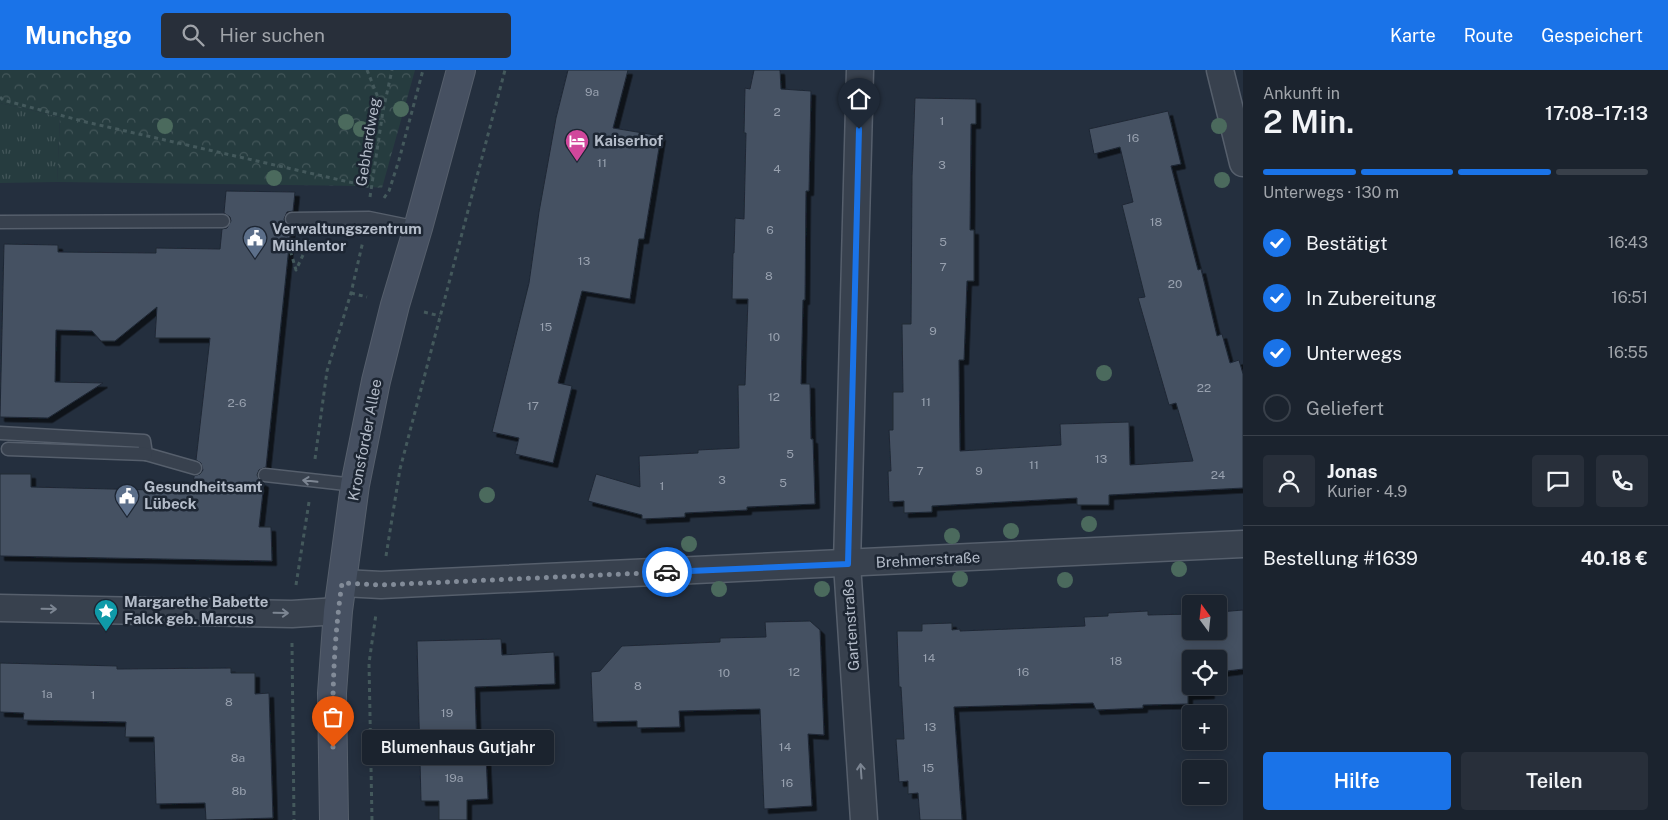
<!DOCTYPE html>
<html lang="de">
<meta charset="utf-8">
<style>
body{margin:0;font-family:"Public Sans",sans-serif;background:#282f3a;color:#f1f3f6;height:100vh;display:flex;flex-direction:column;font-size:19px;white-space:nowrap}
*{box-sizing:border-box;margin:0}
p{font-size:16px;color:#a0a4aa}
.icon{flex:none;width:28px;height:28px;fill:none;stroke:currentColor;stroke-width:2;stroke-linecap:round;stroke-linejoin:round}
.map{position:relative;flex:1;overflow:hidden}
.details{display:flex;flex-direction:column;background:#1b232e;width:425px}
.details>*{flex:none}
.needle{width:32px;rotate:345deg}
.buttons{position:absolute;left:1182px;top:525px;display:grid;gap:10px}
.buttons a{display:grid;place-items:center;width:45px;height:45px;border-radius:5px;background:#1b232e;box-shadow:0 2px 12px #0003,0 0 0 1px #39404a;font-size:25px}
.pin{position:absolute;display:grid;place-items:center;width:42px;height:42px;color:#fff;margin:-51px -21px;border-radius:50% 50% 50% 0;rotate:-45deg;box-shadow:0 0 5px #0007}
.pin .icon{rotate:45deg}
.courier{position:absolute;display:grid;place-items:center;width:50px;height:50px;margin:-25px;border:4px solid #1a73e8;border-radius:50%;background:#fff;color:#222;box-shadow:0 1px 6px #0007}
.bubble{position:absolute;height:35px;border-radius:5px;background:#1b232e;box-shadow:0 2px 12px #0003,0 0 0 1px #39404a;font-size:16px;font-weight:600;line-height:35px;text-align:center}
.summary em{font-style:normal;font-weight:600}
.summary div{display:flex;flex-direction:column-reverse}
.summary{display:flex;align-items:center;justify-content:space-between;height:85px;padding:0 20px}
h1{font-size:32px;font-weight:600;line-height:38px}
.bar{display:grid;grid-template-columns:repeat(4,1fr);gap:8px 5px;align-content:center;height:60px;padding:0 20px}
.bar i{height:6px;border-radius:4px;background:#39404a}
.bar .on{background:#1a73e8}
.bar p{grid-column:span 4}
.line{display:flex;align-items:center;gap:12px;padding:0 20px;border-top:1px solid #39404a}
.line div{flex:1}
.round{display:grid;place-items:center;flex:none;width:52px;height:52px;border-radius:5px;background:#282f3a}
ol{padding:0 20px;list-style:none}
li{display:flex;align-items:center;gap:15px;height:55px}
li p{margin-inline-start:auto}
li .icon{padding:5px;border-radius:50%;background:#1a73e8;color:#fff;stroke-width:4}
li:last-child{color:#a0a4aa}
li i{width:28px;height:28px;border:2px solid #39404a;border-radius:50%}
.cta{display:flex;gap:10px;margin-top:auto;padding:10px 20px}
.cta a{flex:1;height:58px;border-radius:5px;background:#1a73e8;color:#fff;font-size:20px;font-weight:600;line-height:58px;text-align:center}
.cta a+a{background:#282f3a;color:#f1f3f6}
header{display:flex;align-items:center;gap:30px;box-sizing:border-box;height:70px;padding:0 25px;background:#1a73e8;color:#fff}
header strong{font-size:24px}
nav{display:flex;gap:28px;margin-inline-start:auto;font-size:18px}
.search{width:350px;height:45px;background:#282f3a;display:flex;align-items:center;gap:12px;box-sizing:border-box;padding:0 18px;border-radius:5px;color:#a0a4aa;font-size:19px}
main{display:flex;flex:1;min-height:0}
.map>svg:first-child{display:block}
.grass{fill:url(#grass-tufts)}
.park{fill:url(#park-crowns)}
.building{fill:#455162;stroke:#1f2835;filter:url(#shadow)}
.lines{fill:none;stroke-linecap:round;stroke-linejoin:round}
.service-casing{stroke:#565f6c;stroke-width:15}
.minor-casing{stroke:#565f6c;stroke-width:29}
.secondary-casing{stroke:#565f6c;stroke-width:30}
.path{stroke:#44595c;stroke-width:3;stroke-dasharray:4 4;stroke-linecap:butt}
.service{stroke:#38414e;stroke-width:12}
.minor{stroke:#38414e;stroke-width:26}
.secondary{stroke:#465061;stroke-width:28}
.tree{fill:#4b6a5d}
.oneway{stroke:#7c8592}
.done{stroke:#828b98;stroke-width:5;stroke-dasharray:0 9}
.route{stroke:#1a73e8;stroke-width:6}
.labels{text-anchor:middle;stroke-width:5;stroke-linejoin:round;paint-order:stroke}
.number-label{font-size:12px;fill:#98a1af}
.poi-label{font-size:15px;font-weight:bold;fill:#b4bcc9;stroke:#1d2633;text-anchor:start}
.street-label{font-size:15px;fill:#b4bcc9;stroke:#1d2633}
</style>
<header>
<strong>Munchgo</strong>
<div class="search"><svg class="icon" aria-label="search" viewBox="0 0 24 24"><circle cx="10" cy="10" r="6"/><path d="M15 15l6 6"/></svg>Hier suchen</div>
<nav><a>Karte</a><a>Route</a><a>Gespeichert</a></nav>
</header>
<main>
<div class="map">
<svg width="1243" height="750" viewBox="0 0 1243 750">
<defs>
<pattern id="grass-tufts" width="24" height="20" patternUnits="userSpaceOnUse" patternTransform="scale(1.25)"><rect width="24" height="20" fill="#263c3f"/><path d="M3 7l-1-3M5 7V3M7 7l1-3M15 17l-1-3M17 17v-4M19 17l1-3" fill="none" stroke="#435659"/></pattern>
<pattern id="park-crowns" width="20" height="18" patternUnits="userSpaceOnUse" patternTransform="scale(1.25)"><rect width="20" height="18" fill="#263c3f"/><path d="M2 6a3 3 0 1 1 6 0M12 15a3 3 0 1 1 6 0" fill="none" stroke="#435659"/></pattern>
<filter id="shadow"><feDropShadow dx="4.5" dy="4.5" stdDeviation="0" flood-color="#0009"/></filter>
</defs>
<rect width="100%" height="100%" fill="#242f3e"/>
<polygon class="grass" points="0,33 60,47 57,112 0,113"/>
<polygon class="park" points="0,0 415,0 382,118 361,116 57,112 60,47 0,33"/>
<g class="building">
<polygon points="568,0 628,0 613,58 661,66 644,169 639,169 630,229 582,221 558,313 572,316 553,393 515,384 519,368 492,362 529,213 539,142 556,48"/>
<polygon points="754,0 780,0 781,19 811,21 809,121 806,121 805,230 803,230 801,314 810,314 811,369 813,369 815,434 747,437 747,440 685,443 685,447 642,449 642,445 588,431 596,404 640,417 639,386 698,383 698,380 739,378 738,315 745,315 748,229 732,229 733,183 734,183 735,148 744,149 746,63 744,63 745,18 750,19"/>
<polygon points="915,28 976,29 976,54 971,54 970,160 974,160 974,211 967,211 964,290 959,290 960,381 1061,375 1060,354 1129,352 1130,395 1193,391 1176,333 1169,335 1138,228 1145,227 1122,135 1133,132 1120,77 1094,84 1089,59 1168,41 1181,94 1171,96 1198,200 1201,199 1217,266 1222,264 1230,293 1239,290 1243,304 1243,418 1109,425 1109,435 1077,435 1077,428 932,436 932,442 904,443 904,431 889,432 888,401 891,401 889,360 893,360 893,322 903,322 902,254 911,254 912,106"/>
<polygon points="226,121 295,122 293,141 287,142 284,149 285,154 291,157 266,397 259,400 257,405 260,411 264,413 259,457 271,457 272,491 0,486 0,404 31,404 31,417 193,421 194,406 200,404 203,400 201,393 196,390 210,268 155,268 157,237 115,271 101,271 92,261 56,260 55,312 103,313 48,348 0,347 4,174 58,175 58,182 156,183 156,178 220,179 222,159 227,158 231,151 230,147 224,143"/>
<polygon points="1243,540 1243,599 1219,602 1219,589 1191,589 1191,616 1209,616 1210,624 1188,625 1188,634 1143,635 1143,638 1096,640 1093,633 954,637 962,750 920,750 918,723 908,724 908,711 899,712 896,669 904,669 901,617 899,617 897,561 922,561 922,554 952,553 952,560 960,559 960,561 1085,556 1084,547 1108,546 1108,543 1148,541 1148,545 1191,544 1191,561 1219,561 1219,542"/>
<polygon points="810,551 820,560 824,665 808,664 812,736 764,739 760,639 679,641 680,657 637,658 637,651 593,652 591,602 600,601 622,576 720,572 720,568 766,567 765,552"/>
<polygon points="501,569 502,585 554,582 555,614 475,617 477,686 486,686 488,729 467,730 467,750 439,750 439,731 421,731 417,571"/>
<polygon points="0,593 117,596 117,599 231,598 231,603 255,603 255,624 269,623 273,748 206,750 205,733 156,734 154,667 125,667 126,652 23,650 24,643 0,642"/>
</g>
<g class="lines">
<g class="service-casing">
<g id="service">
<polyline points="292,149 369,148 418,158"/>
<polyline points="0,152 223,151"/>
<polyline points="0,363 144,371 146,384 195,398"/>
<polyline points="8,379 146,384"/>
<polyline points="265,405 355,415"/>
</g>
</g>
<g class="minor-casing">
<g id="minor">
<polyline points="860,0 847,494 864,750"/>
<polyline points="1220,0 1243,93"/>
<polyline points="343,513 381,515 421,513 1243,474"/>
<polyline points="0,538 292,544 338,541"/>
</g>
</g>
<g class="secondary-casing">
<polyline id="secondary" points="334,750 332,623 338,541 355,415 376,311 395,235 418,158 461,0"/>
</g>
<g class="path">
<polyline points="367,0 383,40"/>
<polyline points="0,27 3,30 86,52 371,117"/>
<polyline points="370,127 383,41 392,0"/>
<polyline points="384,128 389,121 399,90 423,0"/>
<polyline points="299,173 289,176 296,200 310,170"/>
<polyline points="351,223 367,227"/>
<polyline points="424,242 440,246"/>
<polyline points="315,389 327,301 351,223 363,171"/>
<polyline points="386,486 400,399 505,0"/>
<polyline points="296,515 309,432"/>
<polyline points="292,573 294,750"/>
<polyline points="372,750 369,593 376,544"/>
</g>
<use href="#service" class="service"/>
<use href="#minor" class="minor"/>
<use href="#secondary" class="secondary"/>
</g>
<g class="tree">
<circle cx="401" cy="39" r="8"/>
<circle cx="346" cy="52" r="8"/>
<circle cx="165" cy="56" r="8"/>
<circle cx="1219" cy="56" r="8"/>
<circle cx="361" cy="59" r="8"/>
<circle cx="274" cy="108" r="8"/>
<circle cx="1222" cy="110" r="8"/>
<circle cx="1104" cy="303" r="8"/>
<circle cx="487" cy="425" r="8"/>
<circle cx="1089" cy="454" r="8"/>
<circle cx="1011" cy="461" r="8"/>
<circle cx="952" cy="466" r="8"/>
<circle cx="689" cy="474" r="8"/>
<circle cx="1179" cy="499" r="8"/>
<circle cx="960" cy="509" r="8"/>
<circle cx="1065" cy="510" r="8"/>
<circle cx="719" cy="519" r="8"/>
<circle cx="822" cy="519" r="8"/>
</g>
<defs><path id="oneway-shaft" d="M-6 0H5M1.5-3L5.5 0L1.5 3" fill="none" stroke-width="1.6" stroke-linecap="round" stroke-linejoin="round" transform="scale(1.25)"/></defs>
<g class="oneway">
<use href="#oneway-shaft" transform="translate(310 411) rotate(-174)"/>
<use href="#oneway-shaft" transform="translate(49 539) rotate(1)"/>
<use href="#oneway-shaft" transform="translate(281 543) rotate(1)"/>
<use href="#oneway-shaft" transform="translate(861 701) rotate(-94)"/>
</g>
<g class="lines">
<path class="done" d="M333,677C332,622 334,568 342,513L381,515L667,502"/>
<polyline class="route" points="667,502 848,494 859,59"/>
</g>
<defs>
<g id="hotel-pin" transform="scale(1.25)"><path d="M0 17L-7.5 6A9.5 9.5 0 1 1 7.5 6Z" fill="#d1479c" stroke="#1d2633"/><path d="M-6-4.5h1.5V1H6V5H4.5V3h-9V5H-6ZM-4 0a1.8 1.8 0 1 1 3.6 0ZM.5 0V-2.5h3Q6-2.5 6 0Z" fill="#fff"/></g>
<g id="civic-pin" transform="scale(1.25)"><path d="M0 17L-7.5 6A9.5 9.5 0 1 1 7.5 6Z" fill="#5c6f8a" stroke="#1d2633"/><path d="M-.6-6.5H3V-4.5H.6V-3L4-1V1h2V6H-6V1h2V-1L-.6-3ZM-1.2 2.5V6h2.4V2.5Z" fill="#fff"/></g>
<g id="sight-pin" transform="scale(1.25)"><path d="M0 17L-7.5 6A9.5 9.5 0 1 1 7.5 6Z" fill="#0f9aa8" stroke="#1d2633"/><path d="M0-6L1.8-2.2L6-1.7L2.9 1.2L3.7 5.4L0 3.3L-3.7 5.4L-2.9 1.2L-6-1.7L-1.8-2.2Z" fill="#fff"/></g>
</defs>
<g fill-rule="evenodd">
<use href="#hotel-pin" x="577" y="71"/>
<use href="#civic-pin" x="255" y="168"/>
<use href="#civic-pin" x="127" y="426"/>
<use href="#sight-pin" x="106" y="541"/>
</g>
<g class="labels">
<g class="number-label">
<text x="592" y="26">9a</text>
<text x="777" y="46">2</text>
<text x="942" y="55">1</text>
<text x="1133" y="72">16</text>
<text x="602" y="97">11</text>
<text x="942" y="99">3</text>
<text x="777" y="103">4</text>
<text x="1156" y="156">18</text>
<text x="770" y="164">6</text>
<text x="943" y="176">5</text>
<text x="584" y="195">13</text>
<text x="943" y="201">7</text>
<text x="769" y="210">8</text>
<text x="1175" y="218">20</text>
<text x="546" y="261">15</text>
<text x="933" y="265">9</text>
<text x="774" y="271">10</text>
<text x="1204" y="322">22</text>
<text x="774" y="331">12</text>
<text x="926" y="336">11</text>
<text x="237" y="337">2-6</text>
<text x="533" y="340">17</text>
<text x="790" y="388">5</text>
<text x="1101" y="393">13</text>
<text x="1034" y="399">11</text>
<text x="920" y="405">7</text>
<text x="979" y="405">9</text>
<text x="1218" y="409">24</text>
<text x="722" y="414">3</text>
<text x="783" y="417">5</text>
<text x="662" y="420">1</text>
<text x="929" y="592">14</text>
<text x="1116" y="595">18</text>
<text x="794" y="606">12</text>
<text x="1023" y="606">16</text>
<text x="724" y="607">10</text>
<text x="638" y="620">8</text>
<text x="47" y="628">1a</text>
<text x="93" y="629">1</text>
<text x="229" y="636">8</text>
<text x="447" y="647">19</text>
<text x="930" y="661">13</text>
<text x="785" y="681">14</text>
<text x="238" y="692">8a</text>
<text x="928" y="702">15</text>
<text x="454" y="712">19a</text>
<text x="787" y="717">16</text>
<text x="239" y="725">8b</text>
</g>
<g class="poi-label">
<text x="594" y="76">Kaiserhof</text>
<text x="272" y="164">Verwaltungszentrum<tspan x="272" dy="17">Mühlentor</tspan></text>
<text x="144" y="422">Gesundheitsamt<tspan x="144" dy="17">Lübeck</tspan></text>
<text x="124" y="537">Margarethe Babette<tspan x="124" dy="17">Falck geb. Marcus</tspan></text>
</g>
<g class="street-label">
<text transform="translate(368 72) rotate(-81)" y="5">Gebhardweg</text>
<text transform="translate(365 370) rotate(-79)" y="5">Kronsforder Allee</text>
<text transform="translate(928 490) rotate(-3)" y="5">Brehmerstraße</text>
<text transform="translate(851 555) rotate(-94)" y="5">Gartenstraße</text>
</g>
</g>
</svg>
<div class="buttons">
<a><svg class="needle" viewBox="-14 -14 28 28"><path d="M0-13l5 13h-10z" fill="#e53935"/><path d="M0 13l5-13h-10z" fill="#a0a4aa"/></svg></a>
<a><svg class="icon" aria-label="locate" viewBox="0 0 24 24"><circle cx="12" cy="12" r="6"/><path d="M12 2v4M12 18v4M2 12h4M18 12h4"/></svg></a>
<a>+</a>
<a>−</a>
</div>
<div class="pin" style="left:333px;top:677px;background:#ea580c"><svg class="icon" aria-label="bag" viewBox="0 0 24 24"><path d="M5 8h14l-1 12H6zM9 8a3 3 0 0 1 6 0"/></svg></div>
<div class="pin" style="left:859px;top:59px;background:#1f2937"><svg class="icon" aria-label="home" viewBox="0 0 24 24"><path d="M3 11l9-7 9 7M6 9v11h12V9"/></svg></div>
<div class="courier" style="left:667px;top:502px"><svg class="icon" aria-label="car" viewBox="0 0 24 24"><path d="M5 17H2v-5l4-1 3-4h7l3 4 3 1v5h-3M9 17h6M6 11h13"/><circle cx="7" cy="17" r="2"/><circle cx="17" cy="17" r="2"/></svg></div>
<div class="bubble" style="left:362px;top:660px;width:192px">Blumenhaus Gutjahr</div>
</div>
<section class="details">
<div class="summary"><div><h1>2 Min.</h1><p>Ankunft in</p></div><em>17:08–17:13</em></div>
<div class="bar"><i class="on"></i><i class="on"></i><i class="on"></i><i></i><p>Unterwegs · 130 m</p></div>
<ol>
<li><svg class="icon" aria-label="check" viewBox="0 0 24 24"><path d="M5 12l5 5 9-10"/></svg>Bestätigt<p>16:43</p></li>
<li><svg class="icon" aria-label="check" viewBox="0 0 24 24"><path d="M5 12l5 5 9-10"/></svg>In Zubereitung<p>16:51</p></li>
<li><svg class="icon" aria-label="check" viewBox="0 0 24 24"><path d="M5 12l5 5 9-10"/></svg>Unterwegs<p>16:55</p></li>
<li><i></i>Geliefert</li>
</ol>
<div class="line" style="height:90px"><a class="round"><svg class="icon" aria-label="person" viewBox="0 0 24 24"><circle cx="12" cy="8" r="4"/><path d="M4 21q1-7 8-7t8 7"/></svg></a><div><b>Jonas</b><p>Kurier · 4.9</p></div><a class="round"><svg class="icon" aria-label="chat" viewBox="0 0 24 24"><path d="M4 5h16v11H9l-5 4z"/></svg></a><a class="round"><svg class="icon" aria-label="phone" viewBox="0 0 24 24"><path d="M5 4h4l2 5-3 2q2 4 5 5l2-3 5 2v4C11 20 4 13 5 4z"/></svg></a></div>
<div class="line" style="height:65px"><div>Bestellung #1639</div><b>40.18 €</b></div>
<div class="cta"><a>Hilfe</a><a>Teilen</a></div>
</section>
</main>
